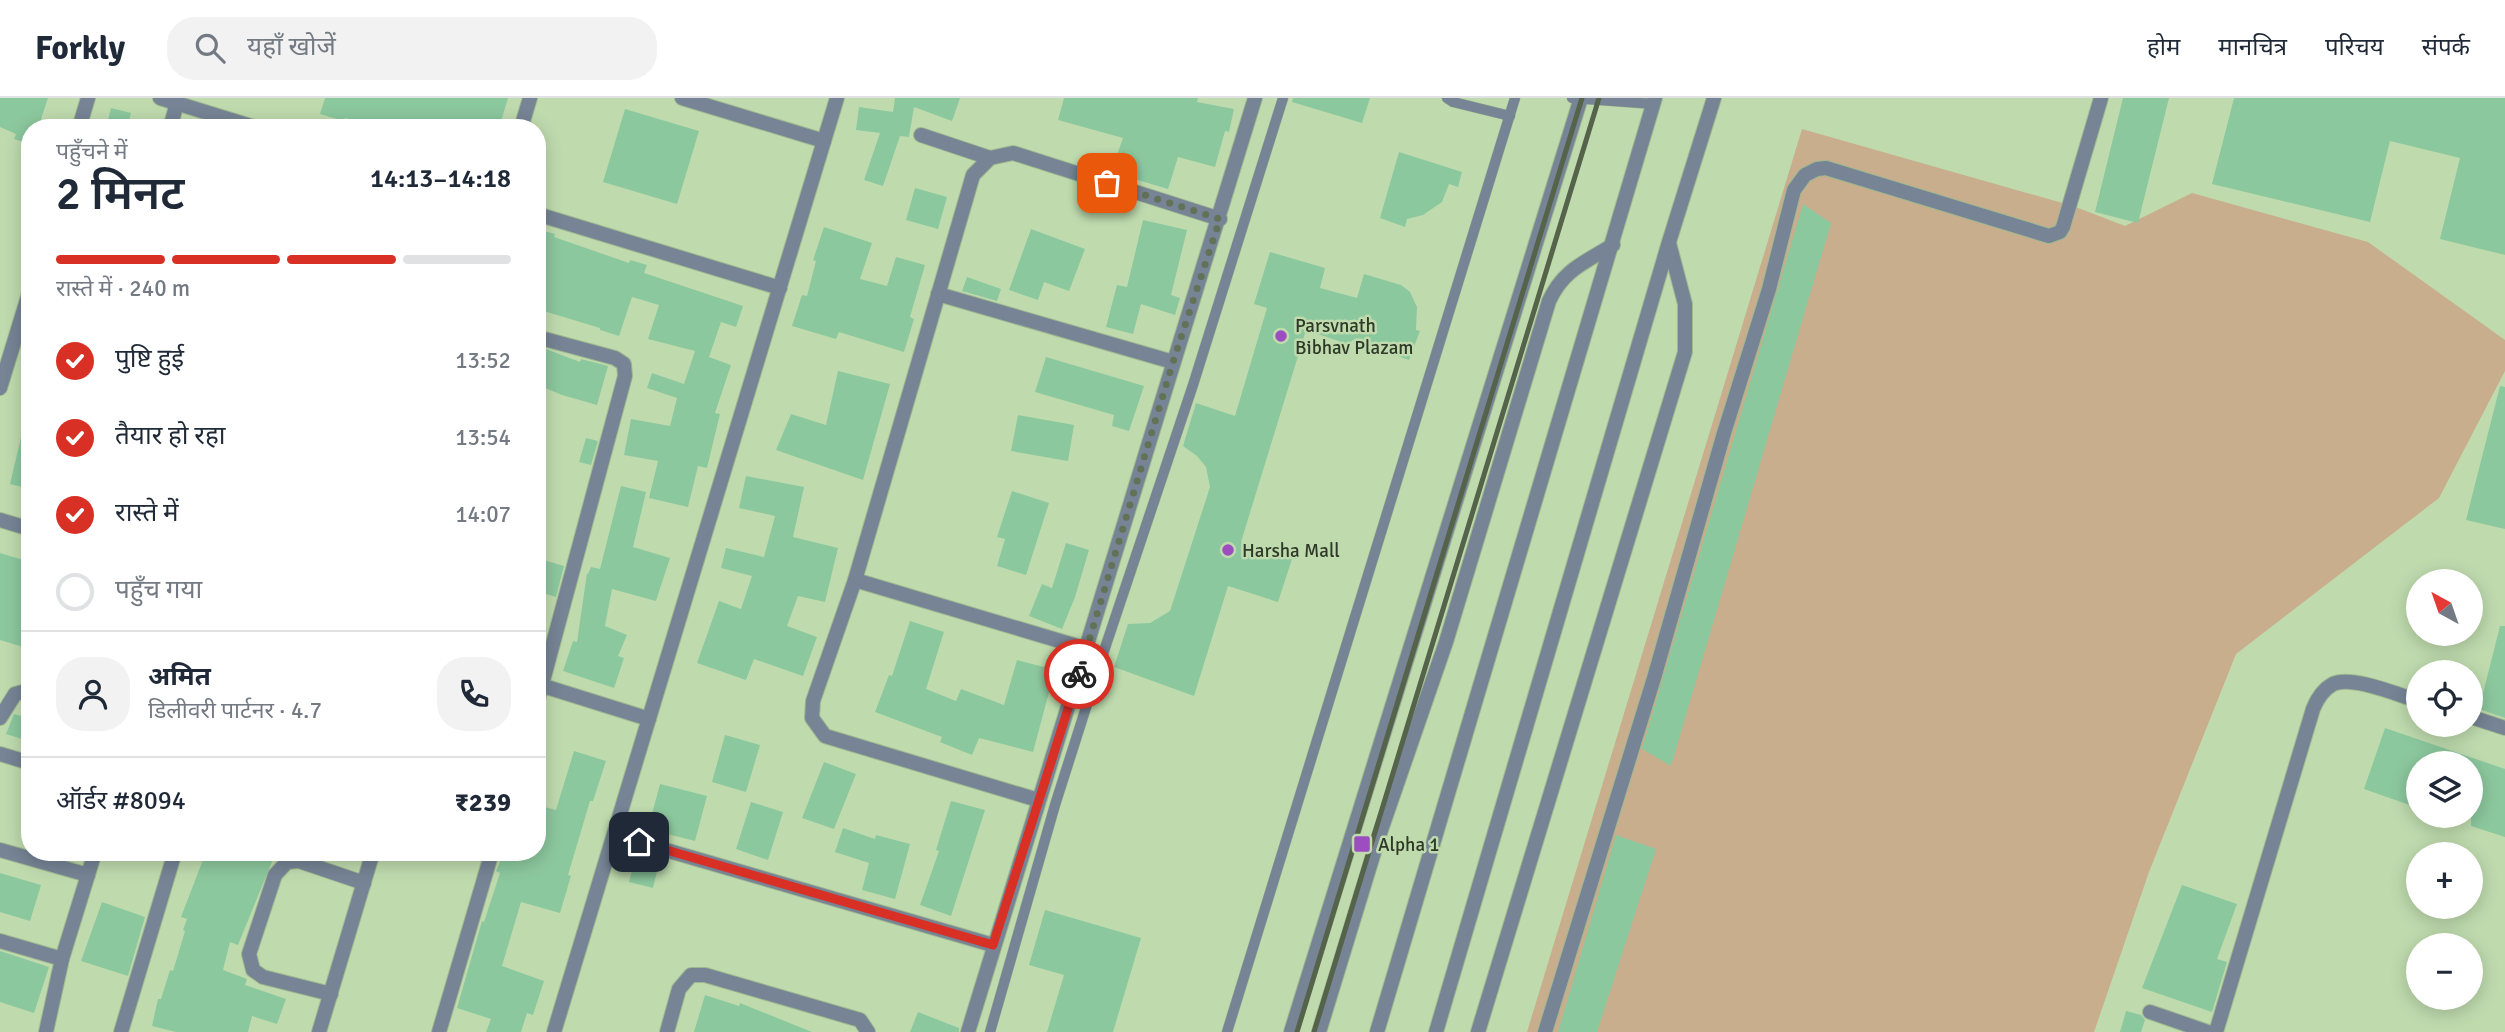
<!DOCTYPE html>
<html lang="hi">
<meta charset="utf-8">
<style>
body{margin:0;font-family:Signika,"Noto Sans Devanagari",sans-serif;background:#f2f2f3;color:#1f2937;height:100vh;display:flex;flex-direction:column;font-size:26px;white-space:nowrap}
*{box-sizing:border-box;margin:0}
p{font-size:23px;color:#747a83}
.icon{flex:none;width:38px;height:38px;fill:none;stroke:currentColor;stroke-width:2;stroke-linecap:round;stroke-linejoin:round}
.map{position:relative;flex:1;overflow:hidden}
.sheet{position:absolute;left:21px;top:21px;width:525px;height:742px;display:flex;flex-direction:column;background:#fff;border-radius:28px;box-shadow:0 4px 18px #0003}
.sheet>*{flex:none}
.needle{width:46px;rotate:320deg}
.tools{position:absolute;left:2406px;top:471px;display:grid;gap:14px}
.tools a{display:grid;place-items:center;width:77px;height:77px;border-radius:50%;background:#fff;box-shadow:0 4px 18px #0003;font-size:35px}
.pin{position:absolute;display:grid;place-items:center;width:60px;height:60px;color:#fff;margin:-30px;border-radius:14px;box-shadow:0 4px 10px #0006}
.courier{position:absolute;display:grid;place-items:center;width:70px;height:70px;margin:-35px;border:5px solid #d93025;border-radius:50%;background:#fff;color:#222;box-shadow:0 2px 9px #0007}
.headline em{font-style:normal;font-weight:600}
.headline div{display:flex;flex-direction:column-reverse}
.headline{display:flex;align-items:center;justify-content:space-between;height:119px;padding:0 35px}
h1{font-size:46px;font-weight:600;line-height:52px}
.bar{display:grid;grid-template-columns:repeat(4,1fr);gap:10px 7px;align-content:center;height:84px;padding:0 35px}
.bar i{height:9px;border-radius:5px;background:#e0e1e3}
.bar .current{background:#d93025}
.bar p{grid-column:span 4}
.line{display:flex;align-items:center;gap:18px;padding:0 35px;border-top:2px solid #e0e1e3}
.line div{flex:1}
.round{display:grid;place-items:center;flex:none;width:74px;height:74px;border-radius:28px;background:#f2f2f3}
ol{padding:0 35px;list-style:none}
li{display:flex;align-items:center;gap:21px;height:77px}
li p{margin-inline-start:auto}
li .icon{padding:7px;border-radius:50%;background:#d93025;color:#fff;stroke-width:4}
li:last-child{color:#747a83}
li i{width:38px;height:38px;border:4px solid #e0e1e3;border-radius:50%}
header{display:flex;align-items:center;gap:42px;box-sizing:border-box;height:98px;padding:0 35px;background:#fff;border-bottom:2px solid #e0e1e3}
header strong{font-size:33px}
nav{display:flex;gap:38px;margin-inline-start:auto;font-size:24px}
.search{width:490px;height:63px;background:#f2f2f3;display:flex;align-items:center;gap:18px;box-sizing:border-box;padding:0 24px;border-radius:28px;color:#747a83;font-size:26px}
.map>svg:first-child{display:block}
.green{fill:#c8ae8d}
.building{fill:#8cc89e}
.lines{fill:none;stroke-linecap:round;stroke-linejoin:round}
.service-casing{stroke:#9fb790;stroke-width:11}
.minor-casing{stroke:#9fb790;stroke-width:16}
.tertiary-casing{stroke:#9fb790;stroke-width:16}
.service{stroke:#768495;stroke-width:10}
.minor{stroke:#768495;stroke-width:14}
.tertiary{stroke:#768495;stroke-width:14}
.rail{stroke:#54634a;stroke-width:5}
.done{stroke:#617256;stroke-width:7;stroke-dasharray:0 12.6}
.route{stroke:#d93025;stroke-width:9}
.poi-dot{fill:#9c4ec0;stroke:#bfdbae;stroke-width:2.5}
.labels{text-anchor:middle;stroke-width:5;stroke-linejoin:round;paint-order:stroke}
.poi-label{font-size:19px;fill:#2e3927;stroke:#bfdbae;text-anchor:start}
</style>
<header>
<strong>Forkly</strong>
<div class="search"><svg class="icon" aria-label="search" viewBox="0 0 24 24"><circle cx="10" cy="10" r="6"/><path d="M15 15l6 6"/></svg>यहाँ खोजें</div>
<nav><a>होम</a><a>मानचित्र</a><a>परिचय</a><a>संपर्क</a></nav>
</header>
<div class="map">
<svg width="2505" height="934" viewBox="0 0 2505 934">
<rect width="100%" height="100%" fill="#bfdbae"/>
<polygon class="green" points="1802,31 2073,108 2125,128 2192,95 2368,144 2505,242 2505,273 2439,400 2236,556 2149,774 2094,934 1527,934"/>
<g class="building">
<polygon points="0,0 48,0 38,30 30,30 30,46 14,41 16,36 0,29"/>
<polygon points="325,0 508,0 499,30 381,30 345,20 344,23 320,16"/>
<polygon points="895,0 960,0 952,23 914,9 909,39 900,38 883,88 864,82 880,35 856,32 859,9 893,14"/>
<polygon points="1064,0 1198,0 1197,4 1234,11 1229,34 1225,33 1215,69 1178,59 1168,91 1111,74 1123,40 1058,22"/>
<polygon points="1293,0 1370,0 1362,25 1292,4"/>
<polygon points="2123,0 2169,0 2138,125 2095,114"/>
<polygon points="2234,0 2505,0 2505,157 2440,141 2460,60 2390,43 2370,124 2212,86"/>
<polygon points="111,10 131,15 127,30 106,30"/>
<polygon points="625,11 699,33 677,106 603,84"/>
<polygon points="1399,54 1462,74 1458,89 1449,86 1442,104 1423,117 1407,121 1405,129 1380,120"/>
<polygon points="915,90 947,99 938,131 906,122"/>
<polygon points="1803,106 1831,125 1671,668 1642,651"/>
<polygon points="1143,122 1187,132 1171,197 1180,200 1175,217 1141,206 1133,236 1106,229 1117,187 1127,189"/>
<polygon points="824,129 872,145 860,181 887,188 896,159 925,167 910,219 914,221 904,254 839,234 836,241 792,228 802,197 807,198 816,163 813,162"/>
<polygon points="537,131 555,136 554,139 629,165 630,162 647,167 644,175 743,208 736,229 721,224 709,259 731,267 715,315 720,316 707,370 698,368 688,409 649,400 658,363 624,357 631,321 670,328 677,300 647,290 652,275 684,286 695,253 648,241 659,207 632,199 619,238 600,232 600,230 537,211"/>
<polygon points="1031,131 1085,151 1069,193 1044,184 1038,202 1009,192"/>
<polygon points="1270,154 1325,170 1320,190 1357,200 1364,176 1401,187 1410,194 1417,209 1416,232 1420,233 1409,262 1352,242 1350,247 1306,232 1241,444 1292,461 1278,504 1228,488 1194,598 1114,569 1128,526 1150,525 1170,513 1210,389 1206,369 1197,358 1183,348 1196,305 1235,318 1267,210 1254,206"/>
<polygon points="967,179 1001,191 997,203 962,193"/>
<polygon points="546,251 580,264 581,261 608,268 597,307 562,297 538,287 545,271 538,269"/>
<polygon points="1046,259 1144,288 1129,333 1112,328 1114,317 1035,294"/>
<polygon points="838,273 890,286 863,382 776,352 791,316 826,327"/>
<polygon points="2500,288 2505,289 2505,431 2466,422"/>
<polygon points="1018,317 1074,327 1068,363 1011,353"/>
<polygon points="24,327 30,327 30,391 10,386"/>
<polygon points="586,340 598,343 591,367 579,364"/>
<polygon points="746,378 804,389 793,439 838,450 825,504 798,498 787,528 817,539 803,578 754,561 746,582 697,565 719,503 741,511 752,478 721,470 726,450 764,459 775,418 739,410"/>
<polygon points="621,388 646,394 633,449 670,460 656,503 612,491 605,528 627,537 618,558 624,560 614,590 563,573 573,543 577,544 587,475 588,476 591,469 600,471"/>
<polygon points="1012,393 1049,405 1026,477 997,468 1005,441 997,439"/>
<polygon points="1066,445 1089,452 1075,499 1062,531 1029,518 1042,486 1052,490"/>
<polygon points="0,455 30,464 30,551 0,542"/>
<polygon points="537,460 564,468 556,499 537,493"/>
<polygon points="910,523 944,534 926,591 956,603 961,591 1004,607 1017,562 1055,572 1033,654 979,640 972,657 940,644 942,639 875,614 889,577 892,578"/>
<polygon points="2500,528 2505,528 2505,620 2479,611"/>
<polygon points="14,616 28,620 22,641 6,636"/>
<polygon points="2385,630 2505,671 2505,739 2471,728 2471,665 2418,665 2418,710 2364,691"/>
<polygon points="725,637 760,647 746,694 712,684"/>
<polygon points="574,653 606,663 593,703 590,703 568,777 571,778 560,815 521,804 502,868 544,883 533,917 527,915 521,934 486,934 491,921 457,910 482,823 484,824 500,775 496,773 499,766 503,754 537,754 537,707 556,712"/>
<polygon points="824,664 856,676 834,731 802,720"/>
<polygon points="660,686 707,698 695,743 648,731"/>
<polygon points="951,703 985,712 951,818 920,807 939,753 936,752"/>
<polygon points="751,704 783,714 768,762 736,751"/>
<polygon points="843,730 875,741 876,737 910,746 895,801 862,792 869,765 835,754"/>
<polygon points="1616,737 1656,751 1597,934 1558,934"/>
<polygon points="206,754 276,754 238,847 230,844 223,872 247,881 245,887 286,901 277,926 252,918 248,934 176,934 152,928 158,901 161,901 170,872 173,873 185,833 183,832 187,821 181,819"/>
<polygon points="635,760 659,765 653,790 629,784"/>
<polygon points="0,775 41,787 30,823 0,814"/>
<polygon points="2182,787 2237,806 2217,861 2227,864 2212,914 2142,890"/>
<polygon points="102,804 145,819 128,878 81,863"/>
<polygon points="1045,812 1141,840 1113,934 1047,934 1064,877 1029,867"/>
<polygon points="0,853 49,869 34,915 0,904"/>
<polygon points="705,897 739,908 740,905 812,934 694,934"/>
<polygon points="2126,913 2141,917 2145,922 2141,934 2120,934"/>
<polygon points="918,914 959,930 959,934 910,934"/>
</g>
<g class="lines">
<g class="service-casing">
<g id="service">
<polyline points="1447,0 1453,4 1510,18"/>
<polyline points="1572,0 1654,6"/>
<polyline points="990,934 1055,707 1104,553 1193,287 1283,0"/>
<polyline points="1227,934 1515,0"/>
</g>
</g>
<g class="minor-casing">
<g id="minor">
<polyline points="160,0 257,30"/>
<polyline points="682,0 824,43"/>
<polyline points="79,30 88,0"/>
<polyline points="170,30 177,5"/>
<polyline points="521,30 530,0"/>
<polyline points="921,37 990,60"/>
<polyline points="537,116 780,190"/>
<polyline points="938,196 1173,264"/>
<polyline points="537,239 615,260 624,266 625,278 537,605"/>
<polyline points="0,290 30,192"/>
<polyline points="0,422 30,431"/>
<polyline points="855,482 1087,551"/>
<polyline points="537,586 649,621"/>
<polyline points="2471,619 2505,630"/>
<polyline points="0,620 15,596 30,592"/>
<polyline points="0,656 30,665"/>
<polyline points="1038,702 825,638 812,620 813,603 855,482 973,77 990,60 1013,55 1220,121"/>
<polyline points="614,737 993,847"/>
<polyline points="0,752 88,777"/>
<polyline points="0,843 62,861"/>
<polyline points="331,896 263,879 253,872 249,856 275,777 287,764 299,763 364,785"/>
<polyline points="2150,914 2208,934"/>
<polyline points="46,934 62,861 95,754"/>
<polyline points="121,934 175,754"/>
<polyline points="319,934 373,754"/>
<polyline points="439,934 492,754"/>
<polyline points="554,934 837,0"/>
<polyline points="667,934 679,891 691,877 705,877 860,922 868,934"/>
<polyline points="968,934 1255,0"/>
<polyline points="1291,934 1581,0"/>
<polyline points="1545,934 1654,580 1724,335 1769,191 1794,92 1805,77 1817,71 1826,70 2049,138 2060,134 2063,129 2101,0"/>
<path d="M2216,934L2313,611C2317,601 2322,592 2333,586C2351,577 2399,597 2418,603"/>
</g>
</g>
<g class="tertiary-casing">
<g id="tertiary">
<path d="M1319,934L1380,735L1446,544L1549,203C1563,172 1584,165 1613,147"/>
<polyline points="1377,934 1655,0"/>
<polyline points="1436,934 1669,144 1714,0"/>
<polyline points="1478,934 1685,254 1685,206 1669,145"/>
</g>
</g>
<use href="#service" class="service"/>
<use href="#minor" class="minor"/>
<use href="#tertiary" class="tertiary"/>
<g class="rail">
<polyline points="1297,934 1582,0"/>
<polyline points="1314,934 1599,0"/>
</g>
</g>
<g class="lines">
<polyline class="done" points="1079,576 1173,264 1220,121 1107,85"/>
<polyline class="route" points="639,744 993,847 1079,576"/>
</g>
<g class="poi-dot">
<circle cx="1281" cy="238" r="7"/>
<circle cx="1228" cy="452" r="7"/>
<rect x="1353" y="737" width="18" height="18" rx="3.5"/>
</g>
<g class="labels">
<g class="poi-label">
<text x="1295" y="234">Parsvnath<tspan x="1295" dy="22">Bibhav Plazam</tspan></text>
<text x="1242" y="459">Harsha Mall</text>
<text x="1378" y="753">Alpha 1</text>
</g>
</g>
</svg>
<div class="tools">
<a><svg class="needle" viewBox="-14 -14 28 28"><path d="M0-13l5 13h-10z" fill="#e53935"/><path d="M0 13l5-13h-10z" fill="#747a83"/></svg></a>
<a><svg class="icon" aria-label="locate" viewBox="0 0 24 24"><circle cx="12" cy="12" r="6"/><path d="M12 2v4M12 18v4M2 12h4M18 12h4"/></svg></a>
<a><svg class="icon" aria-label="layers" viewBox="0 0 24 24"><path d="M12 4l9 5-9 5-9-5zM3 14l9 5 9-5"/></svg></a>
<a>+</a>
<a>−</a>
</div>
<div class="pin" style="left:1107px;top:85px;background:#ea580c"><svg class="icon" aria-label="bag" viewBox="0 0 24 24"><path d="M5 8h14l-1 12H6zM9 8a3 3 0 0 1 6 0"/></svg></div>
<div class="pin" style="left:639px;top:744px;background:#1f2937"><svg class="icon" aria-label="home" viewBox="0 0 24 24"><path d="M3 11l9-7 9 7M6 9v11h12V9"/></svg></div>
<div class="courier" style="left:1079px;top:576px"><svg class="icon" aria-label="bike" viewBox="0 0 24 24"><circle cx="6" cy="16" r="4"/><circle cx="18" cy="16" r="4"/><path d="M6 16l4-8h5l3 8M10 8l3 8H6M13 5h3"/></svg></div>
<section class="sheet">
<div class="headline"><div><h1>2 मिनट</h1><p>पहुँचने में</p></div><em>14:13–14:18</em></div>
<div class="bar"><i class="current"></i><i class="current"></i><i class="current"></i><i></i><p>रास्ते में · 240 m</p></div>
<ol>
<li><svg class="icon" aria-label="check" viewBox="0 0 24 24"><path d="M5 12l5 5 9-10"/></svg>पुष्टि हुई<p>13:52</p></li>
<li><svg class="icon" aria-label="check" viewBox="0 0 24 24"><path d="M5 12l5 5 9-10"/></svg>तैयार हो रहा<p>13:54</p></li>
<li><svg class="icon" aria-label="check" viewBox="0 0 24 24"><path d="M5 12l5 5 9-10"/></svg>रास्ते में<p>14:07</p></li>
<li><i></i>पहुँच गया</li>
</ol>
<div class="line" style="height:126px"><a class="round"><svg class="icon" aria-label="person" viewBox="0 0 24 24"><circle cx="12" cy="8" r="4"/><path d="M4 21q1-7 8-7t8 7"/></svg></a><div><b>अमित</b><p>डिलीवरी पार्टनर · 4.7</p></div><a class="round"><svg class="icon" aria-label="phone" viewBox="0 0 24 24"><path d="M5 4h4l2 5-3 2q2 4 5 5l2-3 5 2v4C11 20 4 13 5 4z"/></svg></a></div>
<div class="line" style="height:91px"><div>ऑर्डर #8094</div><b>₹239</b></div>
</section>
</div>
